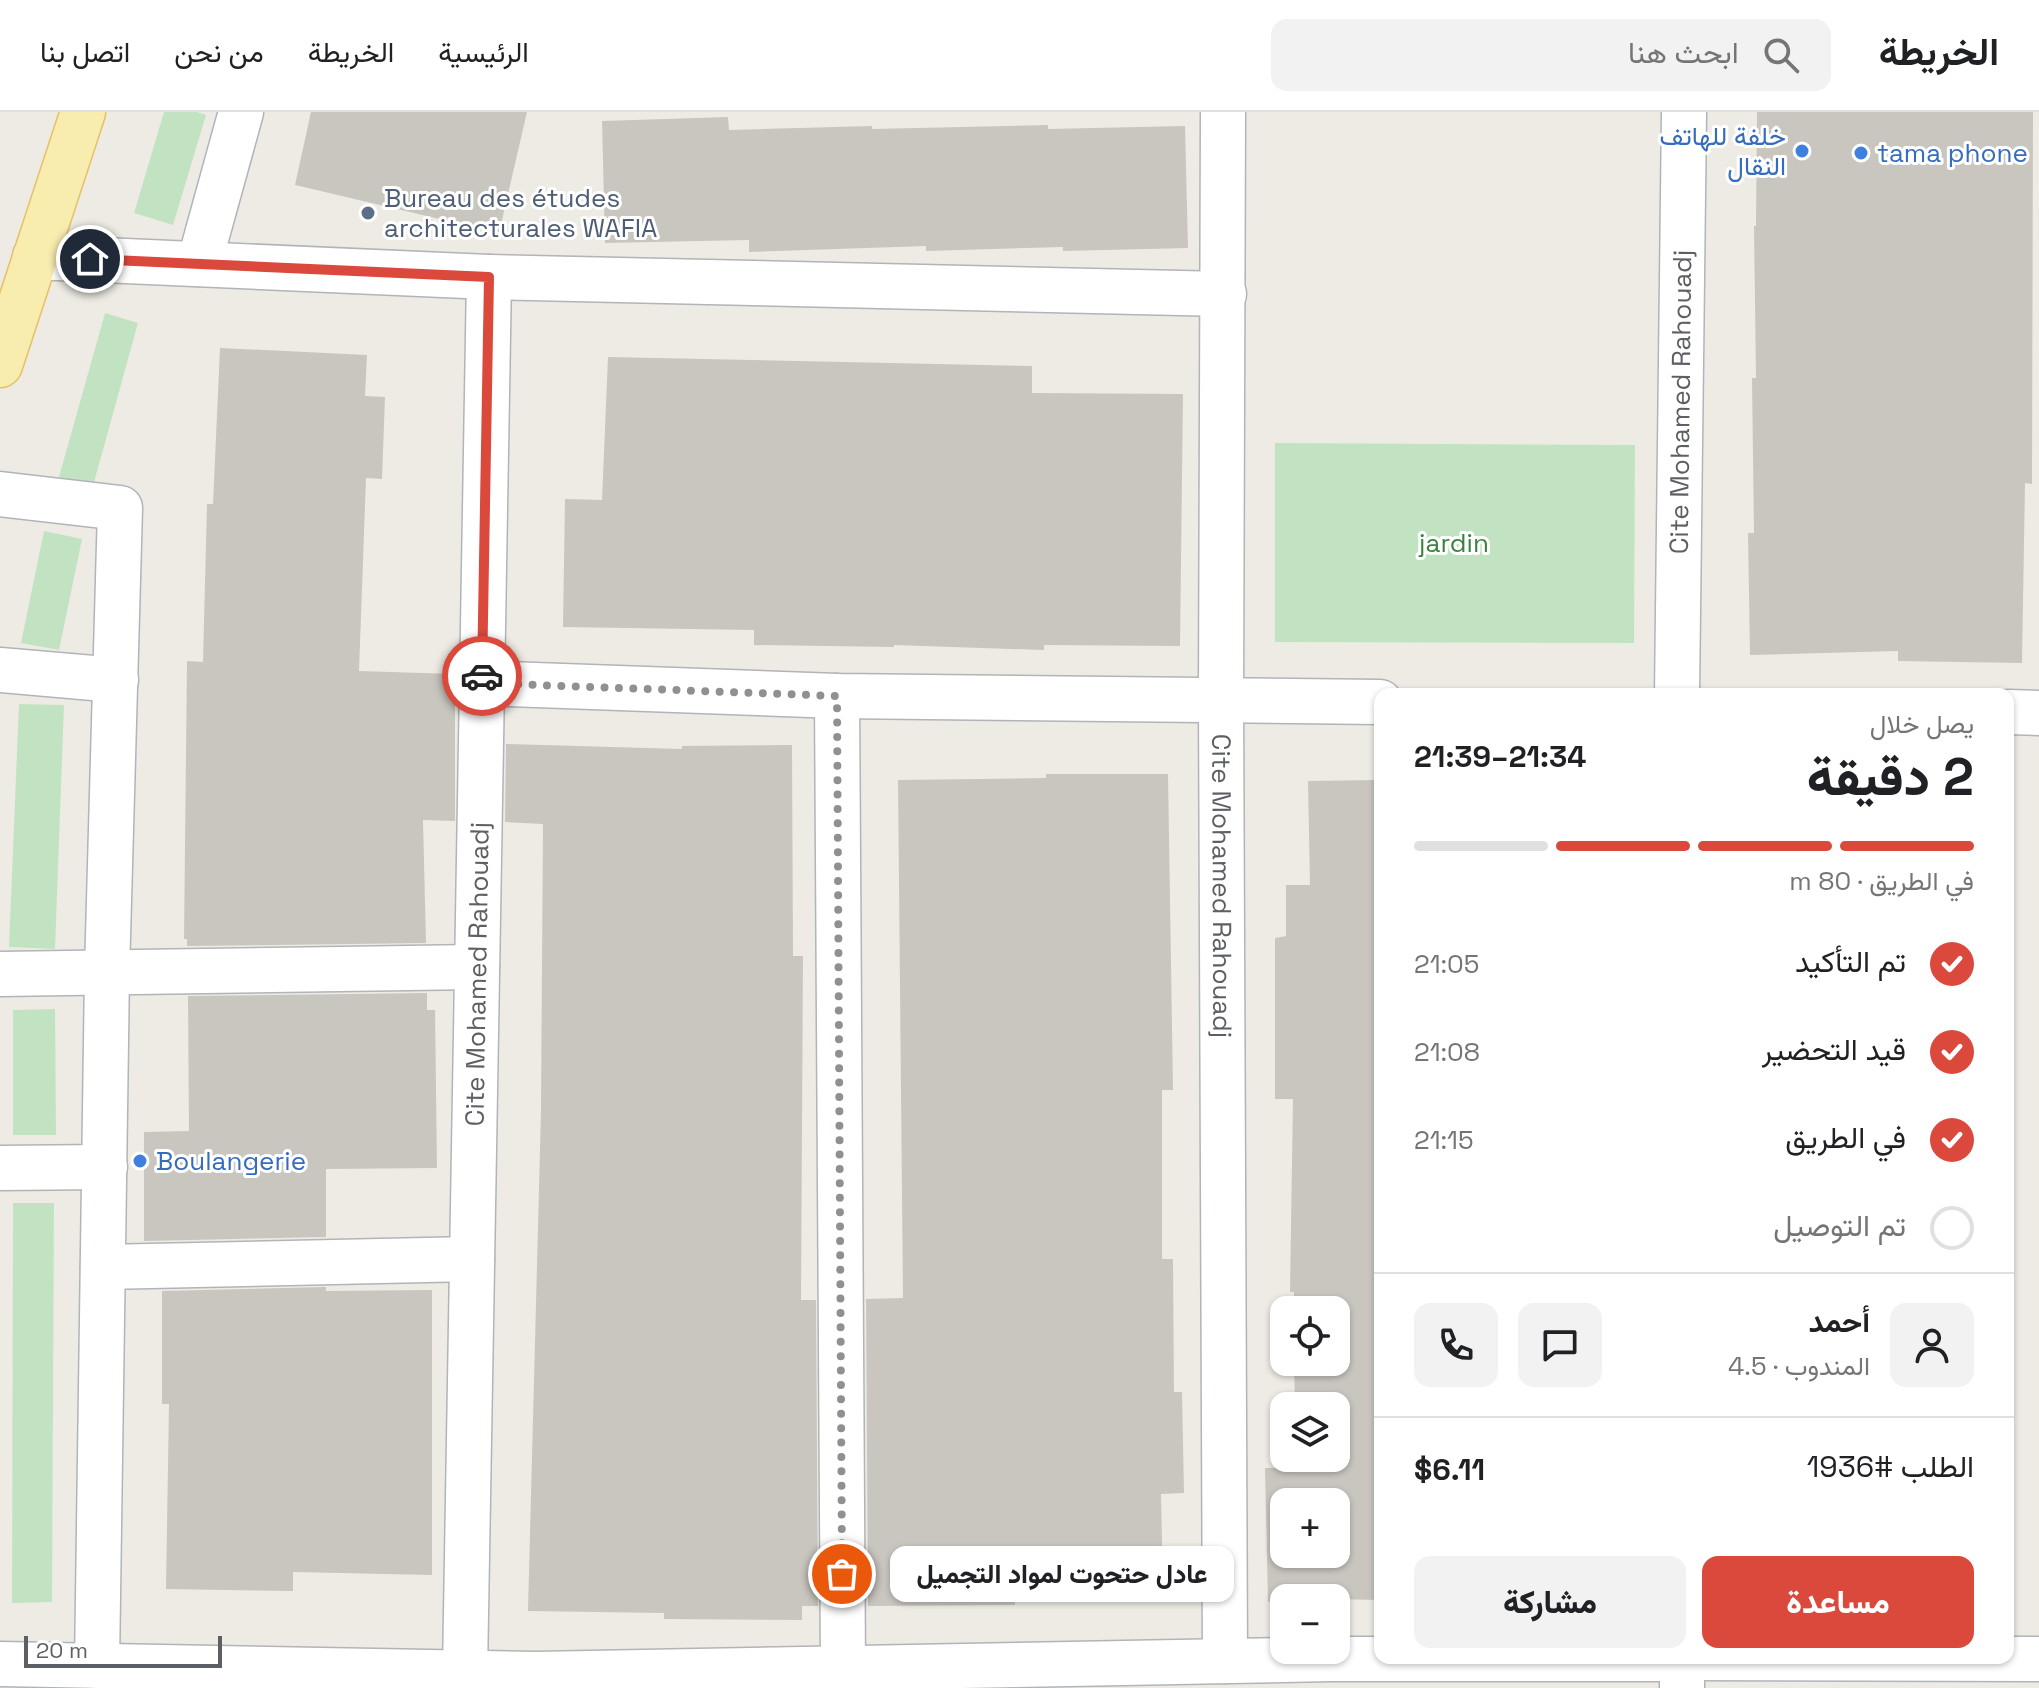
<!DOCTYPE html>
<html lang="ar">
<meta charset="utf-8">
<style>
body{margin:0;font-family:"Space Grotesk",Vazirmatn,sans-serif;background:#f2f2f2;color:#202124;direction:rtl;height:100vh;display:flex;flex-direction:column;font-size:30px;white-space:nowrap}
*{box-sizing:border-box;margin:0}
p{font-size:26px;color:#757577}
.icon{flex:none;width:44px;height:44px;fill:none;stroke:currentColor;stroke-width:2;stroke-linecap:round;stroke-linejoin:round}
.map{position:relative;flex:1;overflow:hidden;direction:ltr}
.side{position:absolute;left:1374px;top:576px;width:640px;height:976px;display:flex;flex-direction:column;background:#fff;border-radius:16px;box-shadow:0 2px 6px #0004;direction:rtl}
.side>*{flex:none}
.buttons{position:absolute;left:1270px;top:1184px;display:grid;gap:16px}
.buttons a{display:grid;place-items:center;width:80px;height:80px;border-radius:16px;background:#fff;box-shadow:0 2px 6px #0004;font-size:40px}
.scale{position:absolute;left:24px;bottom:20px;width:198px;box-sizing:border-box;padding-left:8px;border:4px solid #5c5f63;border-top:0;font-size:22px;line-height:28px;white-space:nowrap;color:#5c5f63;-webkit-text-stroke:6px #fff;paint-order:stroke}
.pin{position:absolute;display:grid;place-items:center;width:68px;height:68px;color:#fff;margin:-34px;border:4px solid #fff;border-radius:50%;box-shadow:0 2px 8px #0007}
.courier{position:absolute;display:grid;place-items:center;width:80px;height:80px;margin:-40px;border:6px solid #db493c;border-radius:50%;background:#fff;color:#222;box-shadow:0 2px 10px #0007}
.bubble{position:absolute;height:56px;border-radius:16px;background:#fff;box-shadow:0 2px 6px #0004;font-size:26px;font-weight:800;line-height:56px;text-align:center;direction:rtl}
.summary em{font-style:normal;font-weight:800}
.summary div{display:flex;flex-direction:column-reverse}
.summary{display:flex;align-items:center;justify-content:space-between;height:136px;padding:0 40px}
h1{font-size:52px;font-weight:800;line-height:60px}
.bar{display:grid;grid-template-columns:repeat(4,1fr);gap:12px 8px;align-content:center;height:96px;padding:0 40px}
.bar i{height:10px;border-radius:6px;background:#e0e0e0}
.bar .selected{background:#db493c}
.bar p{grid-column:span 4}
.line{display:flex;align-items:center;gap:20px;padding:0 40px;border-top:2px solid #e0e0e0}
.line div{flex:1}
.round{display:grid;place-items:center;flex:none;width:84px;height:84px;border-radius:16px;background:#f2f2f2}
ol{padding:0 40px;list-style:none}
li{display:flex;align-items:center;gap:24px;height:88px}
li p{margin-inline-start:auto}
li .icon{padding:8px;border-radius:50%;background:#db493c;color:#fff;stroke-width:4}
li:last-child{color:#757577}
li i{width:44px;height:44px;border:4px solid #e0e0e0;border-radius:50%}
.cta{display:flex;gap:16px;margin-top:auto;padding:16px 40px}
.cta a{flex:1;height:92px;border-radius:16px;background:#db493c;color:#fff;font-size:32px;font-weight:800;line-height:92px;text-align:center}
.cta a+a{background:#f2f2f2;color:#202124}
header{display:flex;align-items:center;gap:48px;box-sizing:border-box;height:112px;padding:0 40px;background:#fff;border-bottom:2px solid #e0e0e0}
header strong{font-size:38px}
nav{display:flex;gap:44px;margin-inline-start:auto;font-size:28px}
.search{width:560px;height:72px;background:#f2f2f2;display:flex;align-items:center;gap:20px;box-sizing:border-box;padding:0 28px;border-radius:16px;color:#757577;font-size:30px}
.map>svg:first-child{display:block}
.green{fill:#c2e3c2}
.building{fill:#c9c6c0;fill-rule:evenodd}
.lines{fill:none;stroke-linecap:round;stroke-linejoin:round}
.minor-casing{stroke:#b1b4b8;stroke-width:47}
.major-casing{stroke:#e6c165;stroke-width:47}
.minor{stroke:#fff;stroke-width:44}
.major{stroke:#f8ecae;stroke-width:44}
.done{stroke:#8f9090;stroke-width:8;stroke-dasharray:0 14.4}
.route{stroke:#db493c;stroke-width:10}
.shop-dot{fill:#3f7fe0;stroke:#fff;stroke-width:3}
.service-dot{fill:#5c6f8a;stroke:#fff;stroke-width:3}
.labels{text-anchor:middle;stroke-width:6;stroke-linejoin:round;paint-order:stroke}
.shop-label{font-size:26px;fill:#366cbe;stroke:#fff;text-anchor:start}
.service-label{font-size:26px;fill:#4e5e75;stroke:#fff;text-anchor:start}
.street-label{font-size:26px;fill:#5c5f63;stroke:#fff}
.park-label{font-size:26px;fill:#3c823f;stroke:#fff}
</style>
<header>
<strong>الخريطة</strong>
<div class="search"><svg class="icon" aria-label="search" viewBox="0 0 24 24"><circle cx="10" cy="10" r="6"/><path d="M15 15l6 6"/></svg>ابحث هنا</div>
<nav><a>الرئيسية</a><a>الخريطة</a><a>من نحن</a><a>اتصل بنا</a></nav>
</header>
<div class="map">
<svg width="2039" height="1576" viewBox="0 0 2039 1576">
<rect width="100%" height="100%" fill="#edebe4"/>
<g class="green">
<polygon points="164,0 197,0 206,3 173,113 134,101"/>
<polygon points="105,201 138,211 93,374 59,365"/>
<polygon points="1275,331 1635,333 1634,531 1275,530"/>
<polygon points="44,419 82,427 59,538 21,531"/>
<polygon points="19,592 64,593 55,837 9,835"/>
<polygon points="55,897 56,1023 13,1023 13,898"/>
<polygon points="13,1091 54,1091 52,1490 12,1491"/>
</g>
<g class="building">
<polygon points="311,0 527,0 499,121 295,73"/>
<polygon points="1757,0 2033,0 2032,372 2025,371 2022,551 1898,549 1898,539 1750,543 1748,421 1754,421 1752,266 1756,266 1754,114 1756,114"/>
<polygon points="728,5 729,18 872,14 872,17 1048,13 1048,17 1185,14 1188,136 1063,139 1063,135 926,139 926,134 749,140 749,128 605,131 602,9"/>
<polygon points="220,236 367,243 365,284 385,285 382,367 366,366 359,559 455,562 455,709 423,708 426,831 187,834 187,827 184,827 187,549 203,550 207,392 213,392"/>
<polygon points="608,245 1032,254 1032,281 1183,282 1180,534 1044,533 1044,538 894,533 894,535 754,533 754,518 563,515 565,387 602,388"/>
<polygon points="506,632 682,637 682,634 792,633 793,844 803,844 801,1188 816,1188 818,1494 802,1494 802,1508 664,1507 664,1501 528,1499 541,999 543,712 505,710"/>
<polygon points="1046,662 1168,662 1173,978 1162,978 1162,1147 1173,1147 1174,1280 1182,1280 1184,1381 1161,1382 1163,1477 1015,1479 1015,1493 868,1494 866,1187 903,1186 898,668 1046,666"/>
<path d="M1380,668V1488L1284,1486V1489L1268,1490L1265,1356H1295V1346H1336V1294H1295L1294,1250H1336V1198H1294V1180H1290L1293,987H1275V826L1286,824V773H1310L1308,669ZM1284,1390H1336V1442H1284Z"/>
<polygon points="427,881 427,898 435,898 437,1056 326,1057 326,1125 144,1129 144,1020 189,1019 188,884"/>
<polygon points="326,1175 326,1179 432,1178 432,1463 293,1460 293,1479 166,1477 169,1292 162,1292 162,1179"/>
</g>
<g class="lines">
<g class="minor-casing">
<g id="minor">
<path id="s1" d="M1223,0L1221,586L1225,1549"/>
<polyline points="35,145 489,165 1224,182"/>
<polyline points="199,152 241,0"/>
<polyline points="0,382 120,396 107,860 97,1554"/>
<polyline points="0,558 116,568"/>
<polyline points="482,571 837,584 1380,590"/>
<path id="s2" d="M1677,582L1684,0"/>
<polyline points="837,584 843,1556"/>
<polyline points="2008,600 2039,601"/>
<polyline points="0,862 477,855"/>
<polyline points="0,1056 105,1055"/>
<polyline points="103,1155 472,1147"/>
<polyline points="1682,1546 2039,1547"/>
<polyline points="0,1552 536,1562 1333,1547 1682,1547 1682,1576"/>
<path id="s3" d="M465,1560L489,165"/>
</g>
</g>
<g class="major-casing">
<polyline id="major" points="0,253 83,0"/>
</g>
<use href="#minor" class="minor"/>
<use href="#major" class="major"/>
</g>
<g class="lines">
<polyline class="done" points="482,564 482,571 837,584 842,1462"/>
<polyline class="route" points="90,147 489,165 482,564"/>
</g>
<g class="shop-dot">
<circle cx="1802" cy="39" r="8"/>
<circle cx="1861" cy="41" r="8"/>
<circle cx="140" cy="1049" r="8"/>
</g>
<circle class="service-dot" cx="368" cy="101" r="8"/>
<g class="labels">
<g class="shop-label">
<text x="1786" y="33" text-anchor="end">خلفة للهاتف<tspan x="1786" dy="30">النقال</tspan></text>
<text x="1877" y="50">tama phone</text>
<text x="156" y="1058">Boulangerie</text>
</g>
<g class="service-label">
<text x="384" y="95">Bureau des études<tspan x="384" dy="30">architecturales WAFIA</tspan></text>
</g>
<g class="street-label">
<text dy="9" stroke="none"><textPath href="#s2" startOffset="292">Cite Mohamed Rahouadj</textPath></text>
<text dy="9" stroke="none"><textPath href="#s1" startOffset="774">Cite Mohamed Rahouadj</textPath></text>
<text dy="9" stroke="none"><textPath href="#s3" startOffset="698">Cite Mohamed Rahouadj</textPath></text>
</g>
<g class="park-label">
<text x="1454" y="440">jardin</text>
</g>
</g>
</svg>
<div class="buttons">
<a><svg class="icon" aria-label="locate" viewBox="0 0 24 24"><circle cx="12" cy="12" r="6"/><path d="M12 2v4M12 18v4M2 12h4M18 12h4"/></svg></a>
<a><svg class="icon" aria-label="layers" viewBox="0 0 24 24"><path d="M12 4l9 5-9 5-9-5zM3 14l9 5 9-5"/></svg></a>
<a>+</a>
<a>−</a>
</div>
<div class="scale">20 m</div>
<div class="pin" style="left:842px;top:1462px;background:#ea580c"><svg class="icon" aria-label="bag" viewBox="0 0 24 24"><path d="M5 8h14l-1 12H6zM9 8a3 3 0 0 1 6 0"/></svg></div>
<div class="pin" style="left:90px;top:147px;background:#1f2937"><svg class="icon" aria-label="home" viewBox="0 0 24 24"><path d="M3 11l9-7 9 7M6 9v11h12V9"/></svg></div>
<div class="courier" style="left:482px;top:564px"><svg class="icon" aria-label="car" viewBox="0 0 24 24"><path d="M5 17H2v-5l4-1 3-4h7l3 4 3 1v5h-3M9 17h6M6 11h13"/><circle cx="7" cy="17" r="2"/><circle cx="17" cy="17" r="2"/></svg></div>
<div class="bubble" style="left:890px;top:1434px;width:344px">عادل حتحوت لمواد التجميل</div>
<section class="side">
<div class="summary"><div><h1>2 دقيقة</h1><p>يصل خلال</p></div><em>21:34–21:39</em></div>
<div class="bar"><i class="selected"></i><i class="selected"></i><i class="selected"></i><i></i><p>في الطريق · 80 m</p></div>
<ol>
<li><svg class="icon" aria-label="check" viewBox="0 0 24 24"><path d="M5 12l5 5 9-10"/></svg>تم التأكيد<p>21:05</p></li>
<li><svg class="icon" aria-label="check" viewBox="0 0 24 24"><path d="M5 12l5 5 9-10"/></svg>قيد التحضير<p>21:08</p></li>
<li><svg class="icon" aria-label="check" viewBox="0 0 24 24"><path d="M5 12l5 5 9-10"/></svg>في الطريق<p>21:15</p></li>
<li><i></i>تم التوصيل</li>
</ol>
<div class="line" style="height:144px"><a class="round"><svg class="icon" aria-label="person" viewBox="0 0 24 24"><circle cx="12" cy="8" r="4"/><path d="M4 21q1-7 8-7t8 7"/></svg></a><div><b>أحمد</b><p>المندوب · 4.5</p></div><a class="round"><svg class="icon" aria-label="chat" viewBox="0 0 24 24"><path d="M4 5h16v11H9l-5 4z"/></svg></a><a class="round"><svg class="icon" aria-label="phone" viewBox="0 0 24 24"><path d="M5 4h4l2 5-3 2q2 4 5 5l2-3 5 2v4C11 20 4 13 5 4z"/></svg></a></div>
<div class="line" style="height:104px"><div>الطلب #1936</div><b>$6.11</b></div>
<div class="cta"><a>مساعدة</a><a>مشاركة</a></div>
</section>
</div>
